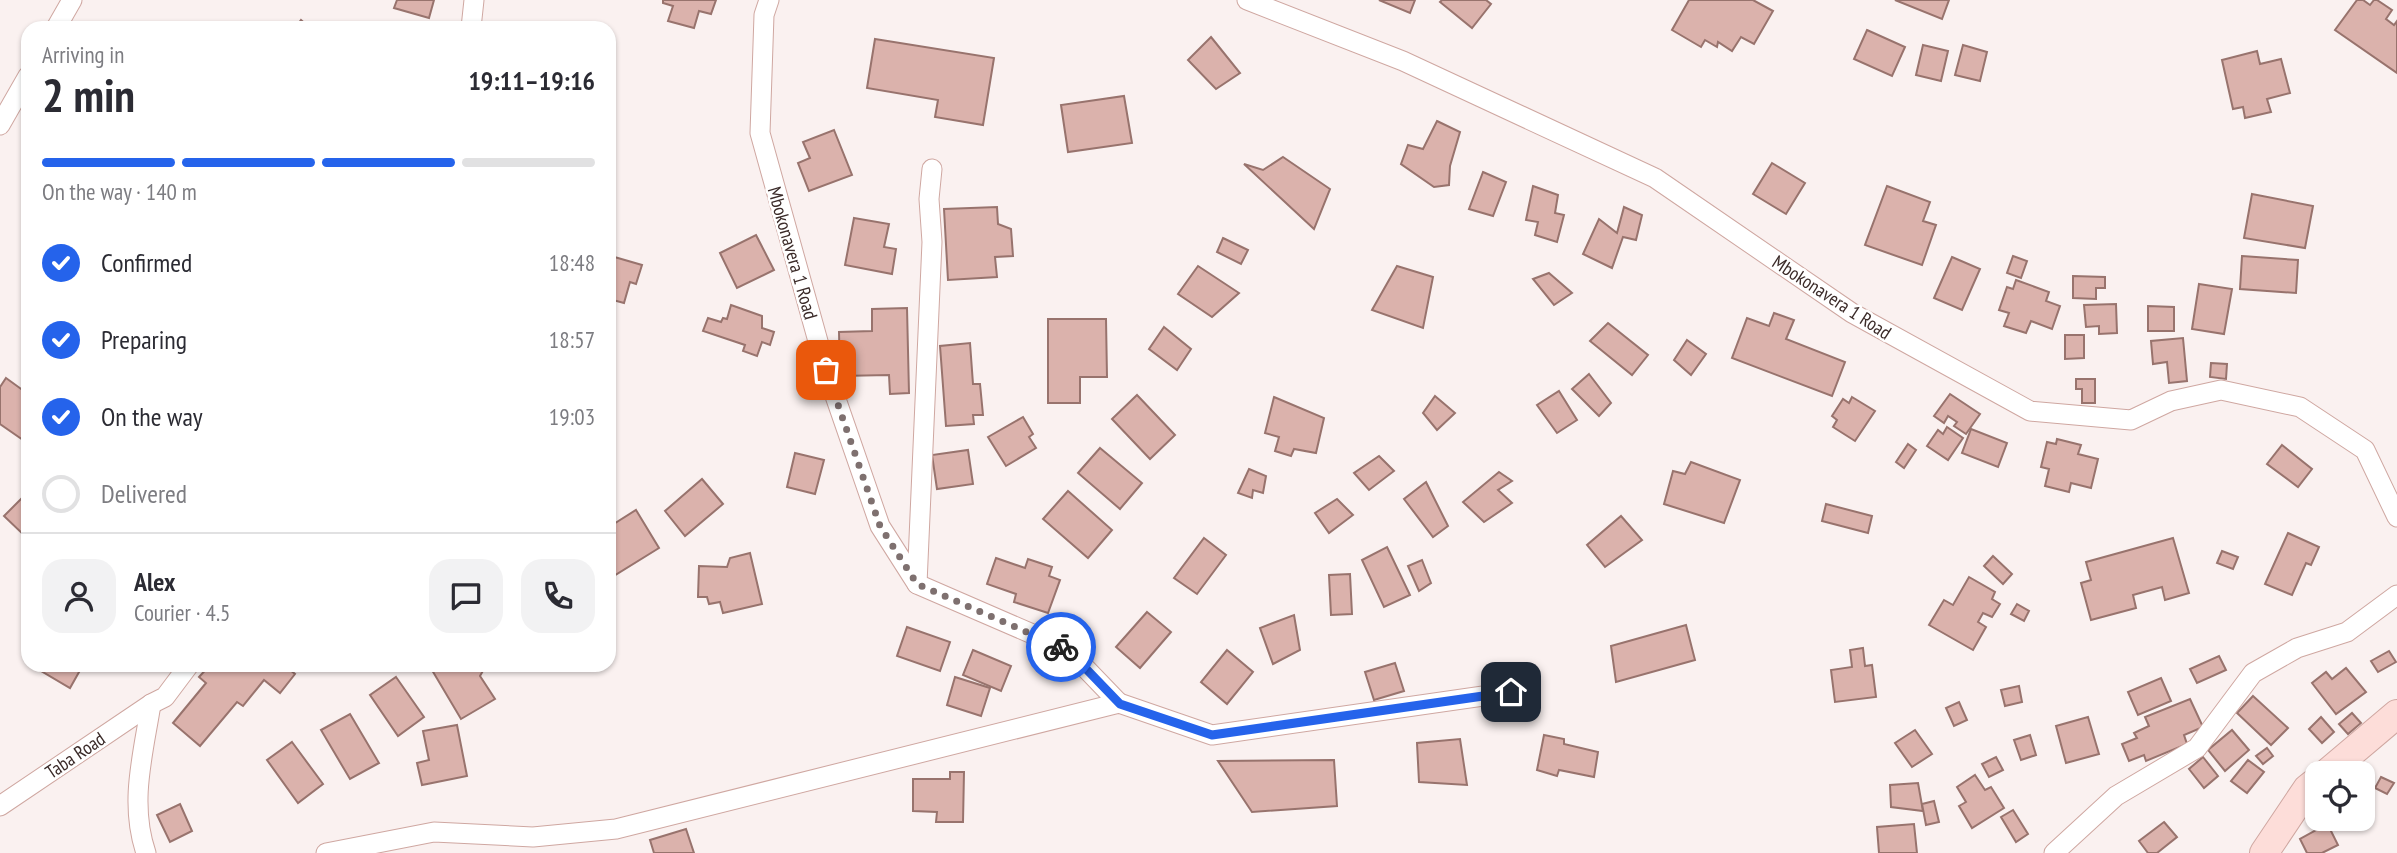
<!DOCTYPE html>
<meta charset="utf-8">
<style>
body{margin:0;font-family:"PT Sans Narrow",sans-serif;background:#f2f2f3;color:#2b2b33;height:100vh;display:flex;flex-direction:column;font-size:26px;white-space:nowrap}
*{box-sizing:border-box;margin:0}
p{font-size:23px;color:#7c7c81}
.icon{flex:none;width:38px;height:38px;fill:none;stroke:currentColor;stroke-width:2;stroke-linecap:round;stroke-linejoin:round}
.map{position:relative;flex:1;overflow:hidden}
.drawer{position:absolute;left:21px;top:21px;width:595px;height:651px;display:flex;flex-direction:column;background:#fff;border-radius:21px;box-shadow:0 2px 5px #0004}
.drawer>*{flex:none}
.controls{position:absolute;left:2305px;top:761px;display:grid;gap:14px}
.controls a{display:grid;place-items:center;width:70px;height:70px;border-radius:14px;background:#fff;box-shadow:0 2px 5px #0004;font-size:35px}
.pin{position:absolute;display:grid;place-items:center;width:60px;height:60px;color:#fff;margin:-30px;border-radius:14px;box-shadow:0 4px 10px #0006}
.courier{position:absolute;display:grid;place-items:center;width:70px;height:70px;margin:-35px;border:5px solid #2563eb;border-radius:50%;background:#fff;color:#222;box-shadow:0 2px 9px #0007}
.overview em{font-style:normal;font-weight:800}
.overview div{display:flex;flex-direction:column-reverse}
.overview{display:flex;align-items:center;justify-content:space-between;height:119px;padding:0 21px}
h1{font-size:46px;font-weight:800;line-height:52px}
.bar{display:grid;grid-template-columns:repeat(4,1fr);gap:10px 7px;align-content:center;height:84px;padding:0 21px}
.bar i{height:9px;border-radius:5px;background:#e1e1e2}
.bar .current{background:#2563eb}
.bar p{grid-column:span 4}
.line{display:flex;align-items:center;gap:18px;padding:0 21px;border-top:2px solid #e1e1e2}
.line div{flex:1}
.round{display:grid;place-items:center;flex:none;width:74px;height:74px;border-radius:21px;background:#f2f2f3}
ol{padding:0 21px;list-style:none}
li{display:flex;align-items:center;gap:21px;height:77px}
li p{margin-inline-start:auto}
li .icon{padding:7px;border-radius:50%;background:#2563eb;color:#fff;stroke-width:4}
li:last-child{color:#7c7c81}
li i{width:38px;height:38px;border:4px solid #e1e1e2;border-radius:50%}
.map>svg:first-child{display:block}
.building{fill:#dbb2ac;stroke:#98736d;stroke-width:2}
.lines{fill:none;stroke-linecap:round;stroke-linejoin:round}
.street-casing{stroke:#cfa7a1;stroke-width:21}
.secondary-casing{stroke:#cfa7a1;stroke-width:30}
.street{stroke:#fff;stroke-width:19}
.secondary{stroke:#fdddd9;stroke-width:28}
.done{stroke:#7e706f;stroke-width:7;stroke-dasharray:0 12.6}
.route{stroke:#2563eb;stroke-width:9}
.labels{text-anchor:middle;stroke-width:5;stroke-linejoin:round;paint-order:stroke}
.street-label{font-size:19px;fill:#3b2b29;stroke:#fff}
</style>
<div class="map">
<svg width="2397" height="853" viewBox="0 0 2397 853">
<rect width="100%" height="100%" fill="#faf1f0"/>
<g class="building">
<polygon points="397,0 434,0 429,18 394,8"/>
<polygon points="663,0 716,0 711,14 699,11 694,28 668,21 673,6 663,3"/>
<polygon points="1379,0 1415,0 1410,13"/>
<polygon points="1442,0 1486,0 1491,4 1472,28 1440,2"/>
<polygon points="1689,0 1753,0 1773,11 1754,44 1741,37 1732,51 1718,42 1717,47 1705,40 1701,47 1672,30"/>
<polygon points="1895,0 1949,0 1942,19"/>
<polygon points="2357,0 2363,0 2370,5 2374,0 2377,0 2392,10 2386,19 2394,25 2397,21 2397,73 2335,30"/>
<polygon points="301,20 310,28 295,28"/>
<polygon points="1867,30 1905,47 1892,76 1854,59"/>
<polygon points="1211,37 1240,73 1216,89 1188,60"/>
<polygon points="875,39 994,58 983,125 935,117 938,100 867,88"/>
<polygon points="1923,45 1948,51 1941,81 1916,75"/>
<polygon points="1963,45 1987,52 1980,81 1955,75"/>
<polygon points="2257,51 2260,64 2281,59 2290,93 2267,99 2271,112 2245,118 2243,107 2233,109 2222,60"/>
<polygon points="1124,96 1132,143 1068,152 1061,105"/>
<polygon points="1437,121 1460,132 1450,166 1449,185 1434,187 1401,164 1408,145 1423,149"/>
<polygon points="834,130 852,175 809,191 798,163 810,158 803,142"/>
<polygon points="1283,157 1330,189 1314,229 1244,164 1263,170"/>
<polygon points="1772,163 1805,183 1786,214 1753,194"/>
<polygon points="1483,172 1506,182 1493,216 1469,209"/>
<polygon points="1533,186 1558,195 1555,213 1564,215 1557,242 1535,235 1538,222 1526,220"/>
<polygon points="1887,186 1930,202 1923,221 1936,225 1922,265 1865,245"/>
<polygon points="2252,194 2313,206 2305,248 2244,238"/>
<polygon points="997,207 998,224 1011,229 1013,256 995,257 997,277 948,280 944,209"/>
<polygon points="1624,207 1642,215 1636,240 1623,237 1612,268 1583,254 1599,219 1617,233"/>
<polygon points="854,218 889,224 884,247 896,249 892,274 845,265"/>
<polygon points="756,235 774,270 737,288 720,253"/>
<polygon points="1223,238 1248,250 1241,264 1217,252"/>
<polygon points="611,256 642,265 636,284 630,282 624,303 609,299 609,265"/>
<polygon points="2013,256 2027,261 2021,278 2007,273"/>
<polygon points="2242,256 2298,260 2296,293 2240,289"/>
<polygon points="1952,257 1980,269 1962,310 1934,298"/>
<polygon points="1198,266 1239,293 1212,317 1178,294"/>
<polygon points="1397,266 1433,277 1423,328 1372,310"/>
<polygon points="1549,273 1572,293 1554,305 1533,279"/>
<polygon points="2073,276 2105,277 2105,288 2096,288 2096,299 2073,298"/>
<polygon points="2016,280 2049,292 2046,301 2060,306 2052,329 2031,321 2026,333 2004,326 2009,313 1999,310 2007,287 2013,289"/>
<polygon points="2199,284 2232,289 2224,334 2192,329"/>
<polygon points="2116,304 2117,333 2099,334 2099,326 2086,327 2084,305"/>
<polygon points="731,305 762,316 762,328 774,332 770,345 762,342 757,356 743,351 745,345 703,331 708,318 721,322 723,318 727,319"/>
<polygon points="2148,306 2174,307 2174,331 2148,331"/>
<polygon points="907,308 909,393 890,394 889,375 840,376 839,332 872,331 872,309"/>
<polygon points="1774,313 1794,320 1786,339 1845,362 1832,396 1732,358 1747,318 1769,326"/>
<polygon points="1048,319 1106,319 1107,377 1080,377 1080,403 1048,403"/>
<polygon points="1608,323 1648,355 1632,375 1590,341"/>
<polygon points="1164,327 1191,349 1177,370 1149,349"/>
<polygon points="2065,335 2084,335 2084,358 2065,359"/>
<polygon points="2183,338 2187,381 2169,383 2167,362 2153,364 2151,341"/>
<polygon points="1687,340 1706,354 1691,375 1674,360"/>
<polygon points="970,343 973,384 980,384 983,415 973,415 974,424 946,426 940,346"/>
<polygon points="2211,363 2227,364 2226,379 2210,377"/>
<polygon points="1589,374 1611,403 1599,416 1572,389"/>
<polygon points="6,378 28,394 28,435 23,440 0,424 0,387"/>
<polygon points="2076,379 2095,379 2095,403 2082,403 2082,389 2076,389"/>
<polygon points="1559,391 1577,420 1557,433 1537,405"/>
<polygon points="1950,394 1980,414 1966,434 1954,426 1957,422 1948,416 1944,423 1934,416"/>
<polygon points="1137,395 1175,435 1150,459 1112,419"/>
<polygon points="1435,396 1455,413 1437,430 1423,413"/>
<polygon points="1274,397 1324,418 1316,453 1294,449 1291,456 1275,451 1279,437 1265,433"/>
<polygon points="1852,397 1875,411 1855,441 1833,427 1837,420 1832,416 1843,399 1849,403"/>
<polygon points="1023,417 1033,434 1029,437 1036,448 1006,466 988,437"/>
<polygon points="1947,427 1963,438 1948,460 1927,446 1938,430 1943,434"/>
<polygon points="1971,429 2007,443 1998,467 1962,453"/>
<polygon points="2057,439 2081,445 2078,454 2098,459 2091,488 2071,483 2069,492 2045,486 2049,469 2041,467 2047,442 2056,444"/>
<polygon points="1908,444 1916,450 1904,468 1896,462"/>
<polygon points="2282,445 2312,469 2298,487 2267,464"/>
<polygon points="1100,448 1142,483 1120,509 1078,473"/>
<polygon points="968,450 973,484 937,489 932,455"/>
<polygon points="795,453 824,460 815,494 787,487"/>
<polygon points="1379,456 1394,471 1369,490 1354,473"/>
<polygon points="1691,462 1740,480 1724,523 1664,504 1673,471 1685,474"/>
<polygon points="1249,469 1266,476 1263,493 1253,490 1252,498 1238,493"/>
<polygon points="1499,472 1512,481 1498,490 1512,503 1484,522 1463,502"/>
<polygon points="702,479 723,504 685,536 665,511"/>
<polygon points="1426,482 1448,526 1433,537 1404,499"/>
<polygon points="1068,491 1112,530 1088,558 1043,519"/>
<polygon points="28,492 28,539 4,516"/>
<polygon points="1337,499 1353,515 1329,533 1315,513"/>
<polygon points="1826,504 1872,516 1868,533 1822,521"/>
<polygon points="636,510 659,548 612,577 609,572 609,527"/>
<polygon points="1621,516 1642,540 1605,567 1587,545"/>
<polygon points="2288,533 2319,547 2311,565 2306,563 2292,595 2265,584"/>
<polygon points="1204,538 1226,555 1197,594 1174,578"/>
<polygon points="2173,538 2189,593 2165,600 2162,587 2133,595 2136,608 2091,620 2081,583 2091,580 2086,562"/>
<polygon points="1387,547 1410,595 1384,607 1362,560"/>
<polygon points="2222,551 2238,557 2233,569 2217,563"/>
<polygon points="750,553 762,604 723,613 720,602 709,604 707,597 698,597 699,566 727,567 730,558"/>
<polygon points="1993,556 2012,574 2003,584 1984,566"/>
<polygon points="996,558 1025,568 1028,559 1052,567 1049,576 1060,580 1048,613 1014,602 1016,594 987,584"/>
<polygon points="1422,560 1431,583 1419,591 1408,566"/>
<polygon points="1350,574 1352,614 1331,615 1329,575"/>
<polygon points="1969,577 1995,592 1992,599 2000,604 1992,617 1983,613 1978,622 1986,627 1973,650 1929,625 1944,600 1953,605"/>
<polygon points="2017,604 2029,611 2024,621 2011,614"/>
<polygon points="1147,612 1171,632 1140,668 1116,647"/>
<polygon points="1294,615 1300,650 1273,664 1260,628"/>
<polygon points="1686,625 1695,660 1616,682 1611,646"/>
<polygon points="907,627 950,642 940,671 897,656"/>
<polygon points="1863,648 1865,666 1872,665 1876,697 1835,702 1831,670 1852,667 1850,650"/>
<polygon points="973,650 1011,666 1001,691 963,675"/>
<polygon points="1227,650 1253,672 1227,704 1201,682"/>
<polygon points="2389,651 2396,662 2378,672 2371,661"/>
<polygon points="2219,656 2226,670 2197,683 2190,669"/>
<polygon points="1395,663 1404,691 1374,700 1365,672"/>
<polygon points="31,665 83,665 70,688"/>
<polygon points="210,665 246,665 250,668 253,665 284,665 295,674 280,693 264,680 243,706 237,702 200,746 173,723 206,683 199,677"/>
<polygon points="429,665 482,665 484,669 480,676 495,699 461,719"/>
<polygon points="2346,668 2366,692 2336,714 2312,683 2326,672 2332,679"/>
<polygon points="396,677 424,717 398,736 370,695"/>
<polygon points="955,677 990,688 981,716 947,705"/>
<polygon points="2161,678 2171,701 2138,715 2128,692"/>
<polygon points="2019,686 2022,702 2005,706 2001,690"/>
<polygon points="2253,696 2288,728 2271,745 2237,713"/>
<polygon points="2190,699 2203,727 2184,735 2187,744 2146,761 2144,755 2129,761 2122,744 2137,738 2134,733 2149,726 2145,717"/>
<polygon points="1959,702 1967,720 1954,726 1946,708"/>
<polygon points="2352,713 2361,723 2348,734 2339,724"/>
<polygon points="350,714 379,763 350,779 321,730"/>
<polygon points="2088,717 2099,754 2066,763 2056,726"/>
<polygon points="2321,717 2334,732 2322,743 2309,729"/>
<polygon points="457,725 467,776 422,785 417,763 429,760 423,731"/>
<polygon points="1915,730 1932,754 1912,767 1895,743"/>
<polygon points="2232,730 2249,750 2225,771 2208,750"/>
<polygon points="1544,735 1564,739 1564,744 1598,752 1594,777 1559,770 1557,776 1537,770"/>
<polygon points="2030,735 2036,755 2021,760 2014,740"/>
<polygon points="1460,739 1467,785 1419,782 1417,743"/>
<polygon points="292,742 323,784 298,803 267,760"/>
<polygon points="2267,748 2273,756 2263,764 2256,756"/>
<polygon points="1996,757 2003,770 1989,777 1982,764"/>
<polygon points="2203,757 2218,776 2204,788 2189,769"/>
<polygon points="1334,760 1337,806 1252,812 1218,761"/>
<polygon points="2248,760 2264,772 2247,793 2231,781"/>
<polygon points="950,772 964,772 963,822 936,822 937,812 913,811 913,779 950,779"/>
<polygon points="1975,775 1985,790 1991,787 2004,808 1972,828 1959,806 1966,802 1957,787"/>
<polygon points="2381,777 2394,783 2387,794 2375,788"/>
<polygon points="1918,783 1923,811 1891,807 1890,785"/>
<polygon points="1934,801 1939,822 1926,825 1922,804"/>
<polygon points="180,804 192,831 170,842 157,815"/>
<polygon points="2013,810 2028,834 2016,842 2001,817"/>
<polygon points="2317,811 2317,819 2325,819 2338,845 2322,853 2307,853 2300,839 2316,830 2308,816"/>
<polygon points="2164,822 2177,837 2157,853 2148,853 2139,841"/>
<polygon points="1914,824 1917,853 1879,853 1877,827"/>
<polygon points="686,829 694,853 654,853 650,840"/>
</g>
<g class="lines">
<g class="street-casing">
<g id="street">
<polyline points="769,0 764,15 760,133 826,370 880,526 917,584 1067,649 1119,703"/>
<polyline points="1247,0 1403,61 1655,178 1852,313 2030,411 2131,420 2171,401 2221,390 2300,407 2365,450 2397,517"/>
<polyline points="56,28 72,0"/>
<polyline points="471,28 474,0"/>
<polyline points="0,125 28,76"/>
<polyline points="917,584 932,242 929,199 932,169"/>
<polyline points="0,806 151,704 165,697 189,665"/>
<path d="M146,853C129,803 143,755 151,704"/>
<polyline points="326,853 434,832 533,837 616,829 1119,703 1212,735 1511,692"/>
<polyline points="2054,853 2116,796 2197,748 2253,673 2297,648 2347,632 2397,595"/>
</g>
</g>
<g class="secondary-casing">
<g id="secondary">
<polyline points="2326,774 2397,714"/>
<polyline points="2264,853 2307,789 2317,781"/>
</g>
</g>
<use href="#street" class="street"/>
<use href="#secondary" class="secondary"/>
</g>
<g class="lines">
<polyline class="done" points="826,370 880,526 917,584 1061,647"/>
<polyline class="route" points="1061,647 1067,649 1120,704 1212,735 1511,692"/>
</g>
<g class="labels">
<g class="street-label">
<text transform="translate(793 253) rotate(74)" y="7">Mbokonavera 1 Road</text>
<text transform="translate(1832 297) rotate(33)" y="7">Mbokonavera 1 Road</text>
<text transform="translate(75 755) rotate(-34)" y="7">Taba Road</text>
</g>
</g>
</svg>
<div class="controls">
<a><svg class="icon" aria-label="locate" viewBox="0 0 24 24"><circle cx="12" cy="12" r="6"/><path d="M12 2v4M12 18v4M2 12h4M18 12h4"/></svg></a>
</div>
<div class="pin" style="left:826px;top:370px;background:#ea580c"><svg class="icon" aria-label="bag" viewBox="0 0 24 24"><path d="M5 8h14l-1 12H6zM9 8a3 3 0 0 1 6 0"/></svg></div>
<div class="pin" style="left:1511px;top:692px;background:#1f2937"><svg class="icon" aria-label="home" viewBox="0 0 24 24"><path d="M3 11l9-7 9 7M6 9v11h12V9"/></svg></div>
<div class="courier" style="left:1061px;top:647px"><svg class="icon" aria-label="bike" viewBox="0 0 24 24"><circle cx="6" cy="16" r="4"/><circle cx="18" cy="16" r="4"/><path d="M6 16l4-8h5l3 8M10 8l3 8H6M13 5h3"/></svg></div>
<section class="drawer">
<div class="overview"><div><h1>2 min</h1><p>Arriving in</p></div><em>19:11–19:16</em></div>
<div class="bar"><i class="current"></i><i class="current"></i><i class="current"></i><i></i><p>On the way · 140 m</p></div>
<ol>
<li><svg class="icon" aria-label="check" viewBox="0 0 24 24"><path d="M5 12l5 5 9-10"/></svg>Confirmed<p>18:48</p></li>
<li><svg class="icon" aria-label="check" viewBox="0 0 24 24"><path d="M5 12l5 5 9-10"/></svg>Preparing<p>18:57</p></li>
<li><svg class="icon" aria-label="check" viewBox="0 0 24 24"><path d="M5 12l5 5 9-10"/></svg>On the way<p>19:03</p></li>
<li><i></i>Delivered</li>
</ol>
<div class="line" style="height:126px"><a class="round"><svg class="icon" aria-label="person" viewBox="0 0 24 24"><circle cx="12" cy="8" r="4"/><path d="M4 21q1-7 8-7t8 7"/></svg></a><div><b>Alex</b><p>Courier · 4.5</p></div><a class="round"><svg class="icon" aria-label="chat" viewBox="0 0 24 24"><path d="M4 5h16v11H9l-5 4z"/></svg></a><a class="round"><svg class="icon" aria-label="phone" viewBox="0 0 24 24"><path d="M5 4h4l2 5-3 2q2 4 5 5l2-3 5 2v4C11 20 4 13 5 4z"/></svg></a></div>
</section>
</div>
